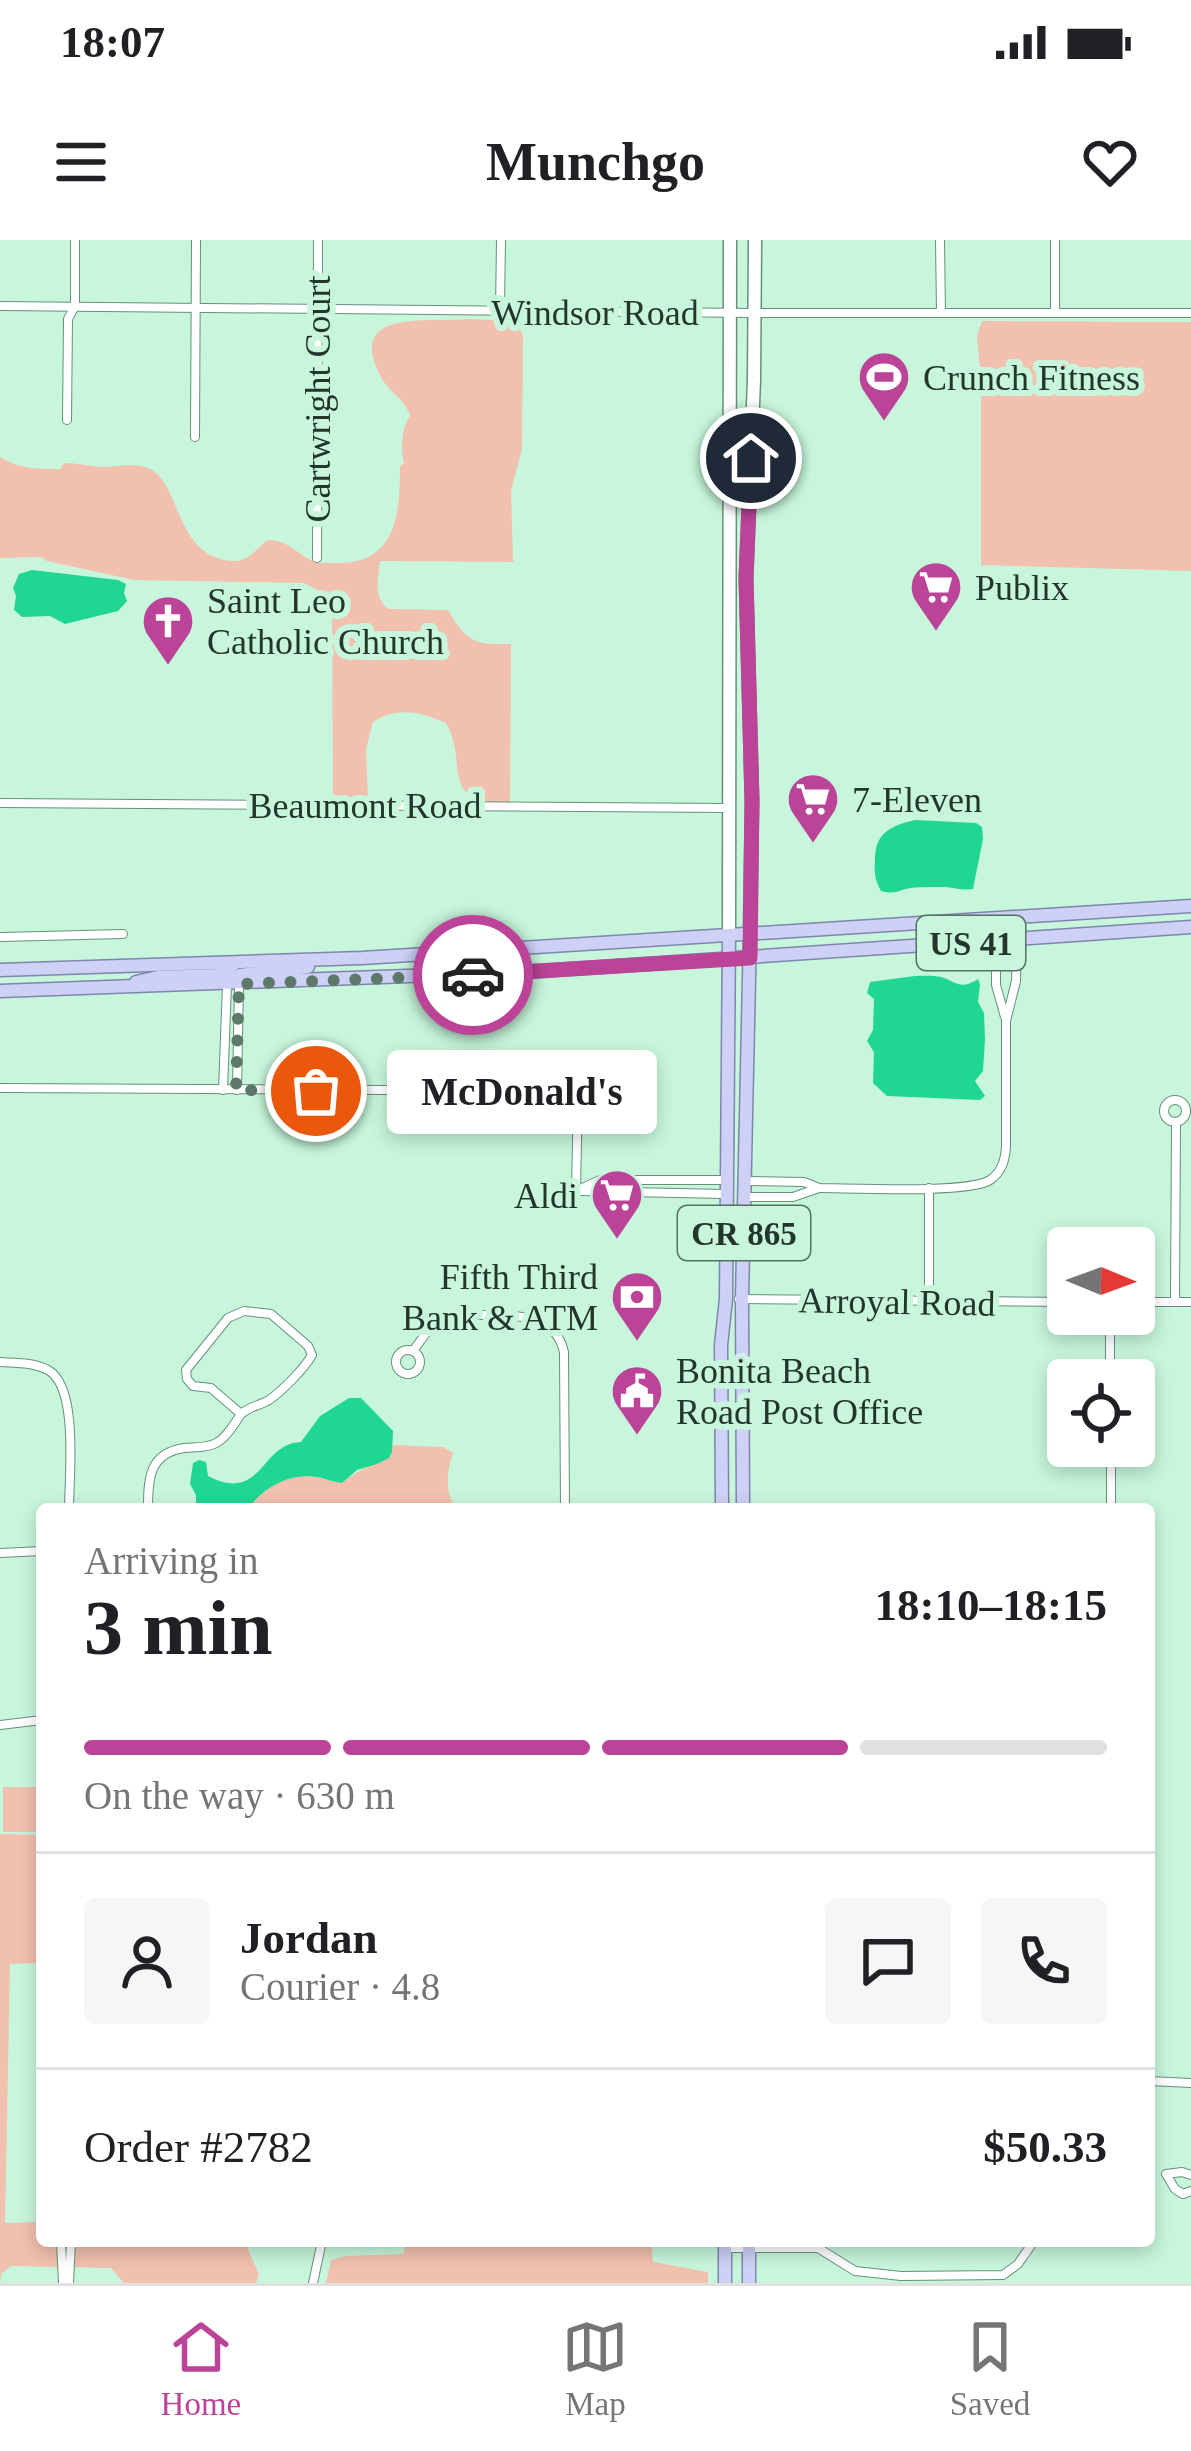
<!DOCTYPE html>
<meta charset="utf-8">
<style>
body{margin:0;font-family:"Times New Roman",serif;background:#f6f6f6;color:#202124;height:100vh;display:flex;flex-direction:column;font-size:45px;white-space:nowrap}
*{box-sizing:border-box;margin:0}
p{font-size:39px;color:#757577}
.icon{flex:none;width:66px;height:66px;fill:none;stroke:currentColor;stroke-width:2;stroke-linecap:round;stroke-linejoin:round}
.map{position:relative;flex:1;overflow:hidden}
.panel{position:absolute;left:36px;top:1263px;width:1119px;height:744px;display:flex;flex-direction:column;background:#fff;border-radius:12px;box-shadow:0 6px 18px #0003}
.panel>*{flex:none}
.needle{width:78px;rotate:91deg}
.fabs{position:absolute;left:1047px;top:987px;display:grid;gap:24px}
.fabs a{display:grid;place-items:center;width:108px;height:108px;border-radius:12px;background:#fff;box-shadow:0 6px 18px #0003;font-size:60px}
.pin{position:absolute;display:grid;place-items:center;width:102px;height:102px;color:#fff;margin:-51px;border:6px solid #fff;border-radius:50%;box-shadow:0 3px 12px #0007}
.courier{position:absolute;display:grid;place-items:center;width:120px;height:120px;margin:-60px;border:9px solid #bb4398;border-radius:50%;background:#fff;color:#222;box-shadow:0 3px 15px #0007}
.bubble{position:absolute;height:84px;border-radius:12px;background:#fff;box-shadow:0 6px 18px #0003;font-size:39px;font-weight:800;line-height:84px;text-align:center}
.summary em{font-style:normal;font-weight:800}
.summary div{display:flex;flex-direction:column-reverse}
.summary{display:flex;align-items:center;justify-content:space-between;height:204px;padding:0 48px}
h1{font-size:78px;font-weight:800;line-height:90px}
.bar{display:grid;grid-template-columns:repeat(4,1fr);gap:18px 12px;align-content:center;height:144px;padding:0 48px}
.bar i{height:15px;border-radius:9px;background:#e0e0e0}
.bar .selected{background:#bb4398}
.bar p{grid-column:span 4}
.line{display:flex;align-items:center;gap:30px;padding:0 48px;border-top:3px solid #e0e0e0}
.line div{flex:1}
.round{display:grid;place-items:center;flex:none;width:126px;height:126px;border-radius:12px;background:#f6f6f6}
.status{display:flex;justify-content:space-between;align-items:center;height:84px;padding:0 60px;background:#fff;direction:ltr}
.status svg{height:33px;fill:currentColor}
header{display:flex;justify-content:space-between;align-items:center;height:156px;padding:0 48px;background:#fff;font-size:54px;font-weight:800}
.dock{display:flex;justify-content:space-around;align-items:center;height:168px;border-top:3px solid #e0e0e0;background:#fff;font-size:33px;color:#757577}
.dock a{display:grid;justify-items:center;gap:6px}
.dock .selected{color:#bb4398}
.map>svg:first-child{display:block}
.green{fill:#f2c0ae}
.water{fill:#1fd793}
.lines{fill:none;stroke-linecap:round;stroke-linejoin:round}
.street-casing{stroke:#65917a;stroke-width:10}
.secondary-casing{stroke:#65917a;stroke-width:15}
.primary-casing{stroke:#7d86ab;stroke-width:15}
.street{stroke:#fff;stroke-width:8}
.secondary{stroke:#fff;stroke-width:12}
.primary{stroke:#ced0f5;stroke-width:12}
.done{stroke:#5d796a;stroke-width:12;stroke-dasharray:0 21.6}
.route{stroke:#bb4398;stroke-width:15}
.labels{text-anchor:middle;stroke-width:12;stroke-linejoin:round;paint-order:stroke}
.shield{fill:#c7f6dc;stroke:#557061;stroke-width:3}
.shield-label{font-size:33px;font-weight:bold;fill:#24362c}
.street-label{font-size:36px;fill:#24362c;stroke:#c7f6dc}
.poi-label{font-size:36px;fill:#24362c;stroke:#c7f6dc;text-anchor:start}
</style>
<div class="status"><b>18:07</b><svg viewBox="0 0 49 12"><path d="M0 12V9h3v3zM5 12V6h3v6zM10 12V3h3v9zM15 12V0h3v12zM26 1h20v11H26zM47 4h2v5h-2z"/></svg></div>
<header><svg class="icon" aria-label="menu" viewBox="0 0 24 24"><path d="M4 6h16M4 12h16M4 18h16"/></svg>Munchgo<svg class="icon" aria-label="heart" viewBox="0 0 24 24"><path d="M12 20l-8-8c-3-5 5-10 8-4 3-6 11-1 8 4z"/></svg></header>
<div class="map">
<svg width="1191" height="2043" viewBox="0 0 1191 2043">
<rect width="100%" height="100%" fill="#c7f6dc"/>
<g class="green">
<path d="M467,79L518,81L523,97L522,209L511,251L513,322L380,321C378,337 373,360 389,369L448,370C467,402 474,405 511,404L510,564C435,561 470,525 446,483C421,472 397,466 373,482L366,509L368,561H333L332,368L323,353L304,343L134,340L47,321L42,317L0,318V217C19,229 37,229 60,229L64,223C77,223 90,226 103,227C118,227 136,222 150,229C178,242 176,305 218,318C226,321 237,323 246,318C254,314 260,305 268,300C293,301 299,318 319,323C321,323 336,323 338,323C397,323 400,273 400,226L404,223C400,205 402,190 410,175C404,158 390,153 382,139C343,68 427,83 467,79Z"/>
<polygon points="982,81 1191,82 1191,331 981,325 981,140 977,96"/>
<path d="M392,1205L443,1207L453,1213C447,1230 444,1252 456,1267L451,1269H248C264,1246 293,1231 322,1238C328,1240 335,1242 342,1243C358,1229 376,1225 392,1212Z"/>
<rect x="3" y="1547" width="39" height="45"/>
<polygon points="0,1594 42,1595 42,1723 10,1724 5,1983 42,1982 42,2001 250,2001 248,2010 259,2034 256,2043 124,2043 111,2028 11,2026 1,2034 0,2043"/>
<polygon points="405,2001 651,2001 653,2022 708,2032 708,2043 326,2043 331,2020 346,2016 404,2014"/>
</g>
<g class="water">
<polygon points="32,330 118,340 126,344 124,353 127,361 118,371 65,384 50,376 22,377 14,370 16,356 13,348 19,334"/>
<path d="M915,580L976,583L982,587L983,599L973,649C962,651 954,647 942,647C936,647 916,647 911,648C898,650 896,655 881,651C875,640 874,633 875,620C875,593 890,586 915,580Z"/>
<path d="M915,736C925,736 935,735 944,738C959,744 962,749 978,739L980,744L978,762L984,773L985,799L983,831L975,841L985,856L980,860L887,856L873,843L874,812L867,801L873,790L874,759L867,753L870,742Z"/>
<path d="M349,1158H361L393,1191L392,1212L389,1218L377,1224L357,1230L342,1243C335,1242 328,1240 322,1238C293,1231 264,1246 248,1269H196V1255L190,1244L193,1223L199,1220L206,1222L208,1236C263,1264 259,1204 301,1202L320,1176Z"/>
</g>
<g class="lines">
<g class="street-casing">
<g id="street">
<polyline points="940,0 941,73"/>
<polyline points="0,66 754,73 1191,73"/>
<polyline points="500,70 501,0"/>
<polyline points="1055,73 1055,0"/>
<polyline points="67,180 68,79 75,66 75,0"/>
<polyline points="195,197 196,0"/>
<polyline points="317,318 318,0"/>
<polyline points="0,563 729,568"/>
<polyline points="0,697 123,694"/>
<polyline points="996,701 996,745 1005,777"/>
<polyline points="0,848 578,851 576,951"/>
<polyline points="223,850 227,745"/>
<polyline points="237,850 239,744"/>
<circle cx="1175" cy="871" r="11"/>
<path d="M746,941L804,942L819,948C850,948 969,954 990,940C1002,932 1005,920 1006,907V781L1016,741L1017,700"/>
<polyline points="929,948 929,1062"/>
<polyline points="576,951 600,940 726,940"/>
<polyline points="578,951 726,954"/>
<polyline points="745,957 793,957 819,948"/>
<polyline points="739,1059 1068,1062"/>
<polyline points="1134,1062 1191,1062"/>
<polyline points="1175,1062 1176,882"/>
<path d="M244,1071L271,1074L308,1106L312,1115C304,1129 282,1151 269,1160C259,1166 250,1166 241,1174L211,1148L193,1146L187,1139L186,1130L228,1078Z"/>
<polyline points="1110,1074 1110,1140"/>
<circle cx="408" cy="1122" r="12"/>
<path d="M413,1111C422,1099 432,1082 446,1077C458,1073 473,1075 485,1075C517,1076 555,1073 564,1112L565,1269"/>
<path d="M0,1122C16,1123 33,1122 48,1130C79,1147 69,1237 69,1269"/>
<polyline points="1111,1206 1111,1269"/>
<path d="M148,1269C148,1239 149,1213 184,1208C194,1207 205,1208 214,1204C226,1199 234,1184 241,1174"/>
<polyline points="0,1313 42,1311"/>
<polyline points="0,1485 42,1480"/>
<polyline points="1149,1841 1191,1843"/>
<polyline points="1191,1935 1182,1932 1166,1934 1175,1949 1183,1954 1191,1951"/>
<polyline points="61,2001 63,2043"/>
<polyline points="807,2001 855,2031 901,2036 1003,2035 1018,2024 1034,2001"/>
<polyline points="725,2008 820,2008"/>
<polyline points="69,2043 71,2001"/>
<polyline points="313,2043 322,2001"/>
</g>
</g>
<g class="secondary-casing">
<g id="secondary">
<polyline points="750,693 752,561 746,338 754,140 755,0"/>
<polyline points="729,695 730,0"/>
</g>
</g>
<g class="primary-casing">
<g id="primary">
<polyline points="0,730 362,718 1191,666"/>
<polyline points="136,742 158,737 217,735 224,733 234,724"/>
<polyline points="229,743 240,735 308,727"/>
<polyline points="0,751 542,731 1191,687"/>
<polyline points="722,1269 721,1105 726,1059 729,695"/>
<polyline points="743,1269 742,1059 750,693"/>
<polyline points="725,2001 725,2043"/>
<polyline points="749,2001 749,2043"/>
</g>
</g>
<use href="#street" class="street"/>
<use href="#secondary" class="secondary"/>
<use href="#primary" class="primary"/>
</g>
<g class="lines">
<polyline class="done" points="316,851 236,850 239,744 473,735"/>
<polyline class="route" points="473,735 750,718 752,561 746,338 751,218"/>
</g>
<defs>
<g id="stadium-pin" transform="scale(2.7)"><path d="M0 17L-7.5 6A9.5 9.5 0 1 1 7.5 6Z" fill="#bb4398" stroke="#c7f6dc"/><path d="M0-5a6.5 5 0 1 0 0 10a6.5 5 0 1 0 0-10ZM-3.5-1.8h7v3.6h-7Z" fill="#fff"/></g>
<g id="supermarket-pin" transform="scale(2.7)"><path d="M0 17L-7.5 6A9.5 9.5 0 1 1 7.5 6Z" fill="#bb4398" stroke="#c7f6dc"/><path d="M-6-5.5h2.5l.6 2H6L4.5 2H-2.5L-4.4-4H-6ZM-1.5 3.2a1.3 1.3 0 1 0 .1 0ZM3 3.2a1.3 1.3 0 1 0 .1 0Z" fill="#fff"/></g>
<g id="church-pin" transform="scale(2.7)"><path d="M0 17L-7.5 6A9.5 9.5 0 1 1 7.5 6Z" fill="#bb4398" stroke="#c7f6dc"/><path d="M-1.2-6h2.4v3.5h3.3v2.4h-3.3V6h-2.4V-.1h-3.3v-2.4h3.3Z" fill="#fff"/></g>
<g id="bank-pin" transform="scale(2.7)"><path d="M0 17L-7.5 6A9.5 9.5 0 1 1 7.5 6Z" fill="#bb4398" stroke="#c7f6dc"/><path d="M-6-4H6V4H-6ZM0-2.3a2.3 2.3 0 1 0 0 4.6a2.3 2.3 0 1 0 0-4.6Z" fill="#fff"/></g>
<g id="civic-pin" transform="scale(2.7)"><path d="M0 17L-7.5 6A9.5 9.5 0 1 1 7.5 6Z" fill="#bb4398" stroke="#c7f6dc"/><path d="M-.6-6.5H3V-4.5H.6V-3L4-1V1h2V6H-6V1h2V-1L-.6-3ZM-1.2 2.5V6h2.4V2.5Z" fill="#fff"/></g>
</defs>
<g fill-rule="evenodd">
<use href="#stadium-pin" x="884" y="137"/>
<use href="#supermarket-pin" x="936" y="347"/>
<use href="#church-pin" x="168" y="381"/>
<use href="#supermarket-pin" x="813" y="559"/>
<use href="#supermarket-pin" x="617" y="955"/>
<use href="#bank-pin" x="637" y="1057"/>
<use href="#civic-pin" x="637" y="1151"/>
</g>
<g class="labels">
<g class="shield">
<rect x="917" y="676" width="108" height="54" rx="9"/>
<rect x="678" y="966" width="132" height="54" rx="9"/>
</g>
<g class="shield-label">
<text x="971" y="715">US 41</text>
<text x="744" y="1005">CR 865</text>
</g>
<g class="street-label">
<text x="595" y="85">Windsor Road</text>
<text transform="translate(317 159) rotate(-90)" y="13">Cartwright Court</text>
<text x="365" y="578">Beaumont Road</text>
<text transform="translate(897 1061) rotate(1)" y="13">Arroyal Road</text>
</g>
<g class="poi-label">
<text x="923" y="150">Crunch Fitness</text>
<text x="975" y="360">Publix</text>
<text x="207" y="373">Saint Leo<tspan x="207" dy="41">Catholic Church</tspan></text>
<text x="852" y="572">7-Eleven</text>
<text x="578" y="968" text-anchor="end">Aldi</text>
<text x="598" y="1049" text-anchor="end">Fifth Third<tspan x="598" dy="41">Bank &amp; ATM</tspan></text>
<text x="676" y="1143">Bonita Beach<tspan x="676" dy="41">Road Post Office</tspan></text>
</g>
</g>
</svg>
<div class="fabs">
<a><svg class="needle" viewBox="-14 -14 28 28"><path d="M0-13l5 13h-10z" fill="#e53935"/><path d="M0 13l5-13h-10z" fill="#757577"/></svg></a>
<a><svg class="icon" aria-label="locate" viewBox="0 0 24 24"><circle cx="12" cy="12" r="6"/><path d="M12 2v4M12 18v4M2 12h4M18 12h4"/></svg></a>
</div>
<div class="pin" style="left:316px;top:851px;background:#ea580c"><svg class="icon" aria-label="bag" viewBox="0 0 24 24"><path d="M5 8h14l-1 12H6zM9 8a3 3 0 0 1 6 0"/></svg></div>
<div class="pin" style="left:751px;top:218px;background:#1f2937"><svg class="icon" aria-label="home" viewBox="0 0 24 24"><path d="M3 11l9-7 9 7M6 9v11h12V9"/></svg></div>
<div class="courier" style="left:473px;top:735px"><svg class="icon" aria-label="car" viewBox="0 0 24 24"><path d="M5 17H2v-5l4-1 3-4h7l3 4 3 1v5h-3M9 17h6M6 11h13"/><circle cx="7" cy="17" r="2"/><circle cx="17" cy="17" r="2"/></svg></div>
<div class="bubble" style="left:387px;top:810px;width:270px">McDonald's</div>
<section class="panel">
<div class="summary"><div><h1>3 min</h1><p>Arriving in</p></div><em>18:10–18:15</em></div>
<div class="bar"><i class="selected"></i><i class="selected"></i><i class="selected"></i><i></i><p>On the way · 630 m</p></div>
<div class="line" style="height:216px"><a class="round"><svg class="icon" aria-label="person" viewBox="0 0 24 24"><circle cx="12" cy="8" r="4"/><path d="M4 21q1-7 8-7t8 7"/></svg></a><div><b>Jordan</b><p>Courier · 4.8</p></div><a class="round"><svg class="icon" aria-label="chat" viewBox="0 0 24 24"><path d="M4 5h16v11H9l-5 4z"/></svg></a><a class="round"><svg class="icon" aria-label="phone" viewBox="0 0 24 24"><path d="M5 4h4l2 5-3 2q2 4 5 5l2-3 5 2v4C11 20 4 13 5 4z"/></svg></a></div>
<div class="line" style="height:156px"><div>Order #2782</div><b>$50.33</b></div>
</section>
</div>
<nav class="dock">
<a class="selected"><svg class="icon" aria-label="home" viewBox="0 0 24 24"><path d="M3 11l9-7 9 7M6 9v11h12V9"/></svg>Home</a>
<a><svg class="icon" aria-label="map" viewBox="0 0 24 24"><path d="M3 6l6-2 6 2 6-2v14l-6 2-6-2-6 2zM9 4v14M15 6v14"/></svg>Map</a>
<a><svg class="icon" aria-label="saved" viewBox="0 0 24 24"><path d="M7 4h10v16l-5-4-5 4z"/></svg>Saved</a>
</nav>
